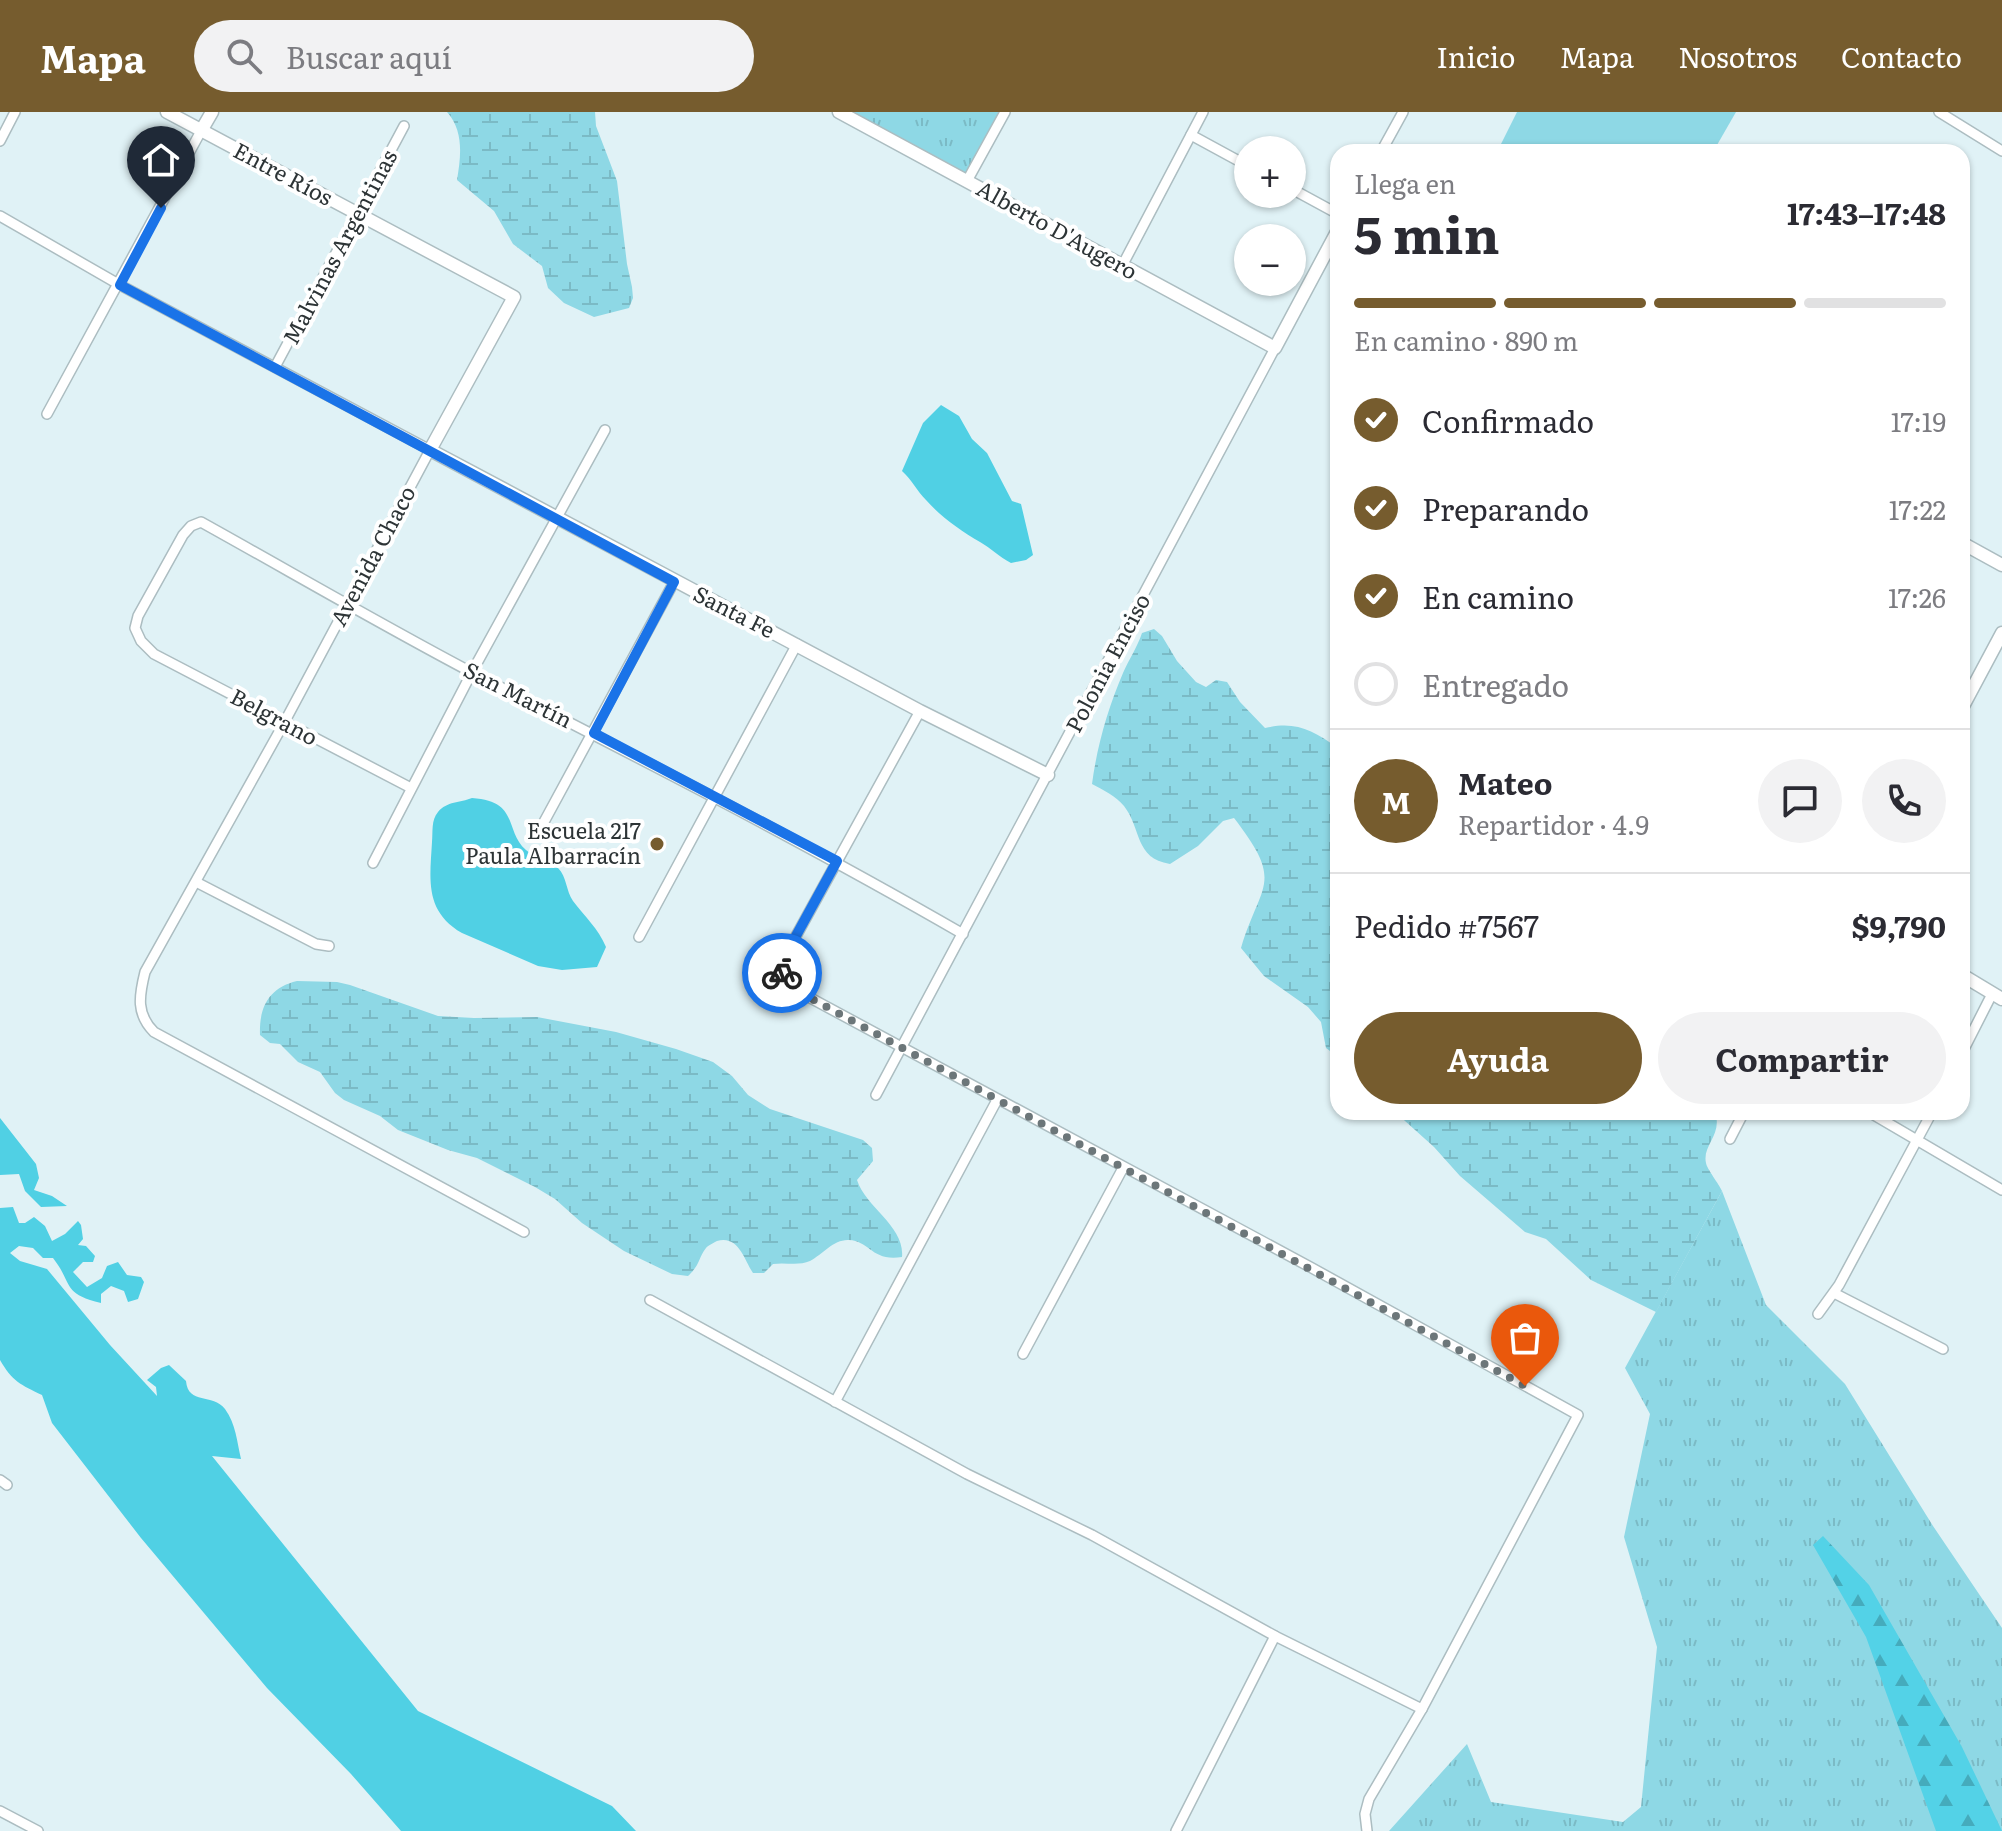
<!DOCTYPE html>
<html lang="es">
<meta charset="utf-8">
<style>
body{margin:0;font-family:Literata,serif;background:#f2f2f3;color:#2b2b33;height:100vh;display:flex;flex-direction:column;font-size:30px;white-space:nowrap}
*{box-sizing:border-box;margin:0}
p{font-size:26px;color:#7c7c81}
.icon{flex:none;width:44px;height:44px;fill:none;stroke:currentColor;stroke-width:2;stroke-linecap:round;stroke-linejoin:round}
.map{position:relative;flex:1;overflow:hidden}
.drawer{position:absolute;left:1330px;top:32px;width:640px;height:976px;display:flex;flex-direction:column;background:#fff;border-radius:24px;box-shadow:0 2px 6px #0004}
.drawer>*{flex:none}
.controls{position:absolute;left:1234px;top:24px;display:grid;gap:16px}
.controls a{display:grid;place-items:center;width:72px;height:72px;border-radius:50%;background:#fff;box-shadow:0 2px 6px #0004;font-size:40px}
.pin{position:absolute;display:grid;place-items:center;width:68px;height:68px;color:#fff;margin:-82px -34px;border-radius:50% 50% 50% 0;rotate:-45deg;box-shadow:0 0 8px #0007}
.pin .icon{rotate:45deg}
.courier{position:absolute;display:grid;place-items:center;width:80px;height:80px;margin:-40px;border:6px solid #1a73e8;border-radius:50%;background:#fff;color:#222;box-shadow:0 2px 10px #0007}
.overview em{font-style:normal;font-weight:700}
.overview div{display:flex;flex-direction:column-reverse}
.overview{display:flex;align-items:center;justify-content:space-between;height:136px;padding:0 24px}
h1{font-size:52px;font-weight:700;line-height:60px}
.bar{display:grid;grid-template-columns:repeat(4,1fr);gap:12px 8px;align-content:center;height:96px;padding:0 24px}
.bar i{height:10px;border-radius:6px;background:#e1e1e2}
.bar .on{background:#765c2e}
.bar p{grid-column:span 4}
.line{display:flex;align-items:center;gap:20px;padding:0 24px;border-top:2px solid #e1e1e2}
.line div{flex:1}
.round{display:grid;place-items:center;flex:none;width:84px;height:84px;border-radius:42px;background:#f2f2f3}
ol{padding:0 24px;list-style:none}
li{display:flex;align-items:center;gap:24px;height:88px}
li p{margin-inline-start:auto}
li .icon{padding:8px;border-radius:50%;background:#765c2e;color:#fff;stroke-width:4}
li:last-child{color:#7c7c81}
li i{width:44px;height:44px;border:4px solid #e1e1e2;border-radius:50%}
.primary-button{display:flex;gap:16px;margin-top:auto;padding:16px 24px}
.primary-button a{flex:1;height:92px;border-radius:48px;background:#765c2e;color:#fff;font-size:32px;font-weight:700;line-height:92px;text-align:center}
.primary-button a+a{background:#f2f2f3;color:#2b2b33}
header{display:flex;align-items:center;gap:48px;box-sizing:border-box;height:112px;padding:0 40px;background:#765c2e;color:#fff}
header strong{font-size:38px}
nav{display:flex;gap:44px;margin-inline-start:auto;font-size:28px}
.search{width:560px;height:72px;background:#f2f2f3;display:flex;align-items:center;gap:20px;box-sizing:border-box;padding:0 28px;border-radius:44px;color:#7c7c81;font-size:30px}
.map>svg:first-child{display:block}
.grass{fill:url(#grass-tufts)}
.forest{fill:url(#forest-firs)}
.wetland{fill:url(#wetland-marsh)}
.park{fill:#8ed8e5}
.water{fill:#50d0e4}
.lines{fill:none;stroke-linecap:round;stroke-linejoin:round}
.street-casing{stroke:#acbdc1;stroke-width:12}
.secondary-casing{stroke:#acbdc1;stroke-width:15}
.street{stroke:#fff;stroke-width:9}
.secondary{stroke:#fff;stroke-width:12}
.done{stroke:#6c7679;stroke-width:8;stroke-dasharray:0 14.4}
.route{stroke:#1a73e8;stroke-width:10}
.poi-dot{fill:#765c2e;stroke:#fff;stroke-width:3}
.labels{text-anchor:middle;stroke-width:8;stroke-linejoin:round;paint-order:stroke}
.street-label{font-size:22px;fill:#2d3436;stroke:#fff}
.poi-label{font-size:22px;fill:#2d3436;stroke:#fff;text-anchor:end}
</style>
<header>
<strong>Mapa</strong>
<div class="search"><svg class="icon" aria-label="search" viewBox="0 0 24 24"><circle cx="10" cy="10" r="6"/><path d="M15 15l6 6"/></svg>Buscar aquí</div>
<nav><a>Inicio</a><a>Mapa</a><a>Nosotros</a><a>Contacto</a></nav>
</header>
<div class="map">
<svg width="2002" height="1719" viewBox="0 0 2002 1719">
<defs>
<pattern id="grass-tufts" width="24" height="20" patternUnits="userSpaceOnUse" patternTransform="scale(2)"><rect width="24" height="20" fill="#8ed8e5"/><path d="M3 7l-1-3M5 7V3M7 7l1-3M15 17l-1-3M17 17v-4M19 17l1-3" fill="none" stroke="#7bbac5"/></pattern>
<pattern id="forest-firs" width="22" height="20" patternUnits="userSpaceOnUse" patternTransform="scale(2)"><rect width="22" height="20" fill="#53d2e7"/><path d="M5 1l3.5 6h-7zM16 11l3.5 6h-7z" fill="#45abbc"/></pattern>
<pattern id="wetland-marsh" width="20" height="14" patternUnits="userSpaceOnUse" patternTransform="scale(2)"><rect width="20" height="14" fill="#8ed8e5"/><path d="M1 5h8M5 5V1M11 12h8M15 12V8" fill="none" stroke="#7bbac5"/></pattern>
</defs>
<rect width="100%" height="100%" fill="#e0f2f6"/>
<g class="grass">
<polygon points="839,0 1005,0 967,69"/>
<polygon points="1722,1079 1766,1193 1845,1272 1933,1414 2002,1516 2002,1719 1389,1719 1467,1632 1491,1690 1623,1710 1641,1695 1657,1535 1624,1425 1650,1302 1625,1256"/>
</g>
<polygon class="forest" points="1823,1424 1869,1473 1962,1635 2002,1719 1936,1719 1866,1525 1813,1433"/>
<g class="wetland">
<path d="M447,0H595L596,14L617,69L627,152L632,175L633,186L629,196L594,205L564,191L548,176L542,154L513,132L494,99L457,68C461,44 464,19 447,0Z"/>
<path d="M1154,517L1162,524L1177,549L1196,570L1206,575L1216,568L1227,570L1240,590L1265,616C1296,609 1312,618 1338,636V945L1326,936L1321,910L1308,895L1264,864L1241,836C1261,770 1285,772 1234,706L1223,709L1198,734L1170,752C1134,746 1142,717 1124,694C1116,684 1103,678 1092,672C1097,634 1108,596 1123,561C1129,547 1137,536 1142,521Z"/>
<path d="M297,869L337,870L350,873L438,904L474,906L537,905L616,920L676,937L713,950L732,964L748,983L770,997L863,1028L872,1036L873,1049L857,1068C866,1096 905,1114 902,1145C872,1150 870,1129 849,1128C834,1127 823,1142 810,1149C799,1154 785,1150 773,1152L764,1161H753C744,1148 739,1123 717,1129C715,1130 707,1134 706,1136C698,1146 701,1152 688,1164L672,1162L624,1139L582,1111L555,1087L535,1075L477,1046L448,1038L398,1018L380,1004L344,988L335,981L320,960L298,950L280,932L270,931L260,923C259,896 268,876 297,869Z"/>
<path d="M1395,1000H1715C1723,1023 1702,1033 1706,1051C1707,1057 1719,1072 1722,1079L1656,1200L1591,1168L1546,1127L1525,1120L1460,1064L1434,1035Z"/>
</g>
<polygon class="park" points="1517,0 1736,0 1713,40 1497,40"/>
<g class="water">
<path d="M941,293L959,304L972,327L987,341L1012,389L1021,392L1033,443L1026,448L1011,451C999,445 991,436 980,430C961,419 941,405 926,388C917,379 912,368 902,359L923,311Z"/>
<path d="M472,686C520,689 504,719 526,738C535,746 549,746 558,756C567,765 566,779 573,789C585,805 598,816 606,835L597,855L562,858L538,854L462,821C424,799 430,767 432,730C433,720 431,708 438,700C447,689 460,691 472,686Z"/>
<polygon points="0,1006 36,1052 39,1066 34,1078 52,1084 67,1094 41,1095 25,1079 19,1062 0,1063"/>
<path d="M13,1095L19,1111H25L34,1105L45,1114L52,1129L65,1122L78,1109L81,1113L83,1127L78,1133L86,1134L95,1144L93,1150H83L73,1160L87,1175L102,1166L107,1154L118,1150L127,1163L141,1165L144,1170L138,1187L128,1190L124,1179L111,1174L101,1182V1191C61,1181 74,1173 53,1146H43L33,1136L19,1134L10,1141L20,1149L47,1157L110,1233L157,1284L156,1275L147,1268L161,1256L169,1253L186,1269C188,1293 213,1281 225,1297C236,1312 237,1330 241,1347L212,1344L418,1599L612,1694L636,1719H401L351,1662L267,1576L141,1426L52,1311L42,1283C21,1273 12,1269 0,1248V1096Z"/>
</g>
<g class="lines">
<g class="street-casing">
<g id="street">
<polyline points="1939,0 2002,39"/>
<polyline points="1191,23 1248,54"/>
<polyline points="0,29 15,0"/>
<polyline points="1381,40 1403,0"/>
<polyline points="967,69 1005,0"/>
<polyline points="1292,77 1338,102"/>
<path d="M0,104L120,173L430,338L284,611L145,860C139,884 136,902 154,920L524,1120"/>
<polyline points="1122,154 1203,0"/>
<polyline points="275,255 404,14"/>
<polyline points="47,302 201,19"/>
<polyline points="920,599 785,844 781,856 790,875 1312,1156 1578,1303 1422,1597 1369,1687 1365,1702 1367,1719"/>
<path d="M411,676L154,542L141,529L135,516L138,504L183,423L191,414L201,410C291,460 380,512 471,560C637,645 802,729 963,822"/>
<polyline points="538,721 674,470"/>
<polyline points="373,751 472,560 605,318"/>
<polyline points="196,770 316,832 329,834"/>
<polyline points="639,825 797,532"/>
<polyline points="1962,941 1992,882"/>
<polyline points="876,983 1275,236"/>
<polyline points="1869,1000 2002,1078"/>
<polyline points="1730,1027 1744,1000"/>
<polyline points="1834,1181 1943,1237"/>
<polyline points="650,1188 967,1362 1092,1423 1275,1524 1422,1597"/>
<polyline points="1818,1202 1839,1173 1932,1000"/>
<polyline points="1023,1242 1123,1056"/>
<polyline points="835,1290 997,988"/>
<polyline points="0,1368 7,1373"/>
<polyline points="0,1699 38,1719"/>
<polyline points="1176,1719 1275,1524"/>
</g>
</g>
<g class="secondary-casing">
<g id="secondary">
<polyline points="167,0 514,185 430,338 920,599 1048,663"/>
<polyline points="839,0 1275,236 1338,118"/>
<polyline points="201,19 212,0"/>
<polyline points="1962,431 2002,453"/>
<polyline points="1962,596 2002,521"/>
<polyline points="1962,863 2002,887"/>
</g>
</g>
<use href="#street" class="street"/>
<use href="#secondary" class="secondary"/>
</g>
<g class="lines">
<polyline class="done" points="782,861 790,875 1525,1274"/>
<polyline class="route" points="161,96 120,173 674,470 594,621 837,749 785,844 782,861"/>
</g>
<circle class="poi-dot" cx="657" cy="732" r="8"/>
<g class="labels">
<g class="street-label">
<text transform="translate(283 62) rotate(28)" y="8">Entre Ríos</text>
<text transform="translate(1057 118) rotate(29)" y="8">Alberto D'Augero</text>
<text transform="translate(340 135) rotate(-62)" y="8">Malvinas Argentinas</text>
<text transform="translate(373 444) rotate(-62)" y="8">Avenida Chaco</text>
<text transform="translate(734 500) rotate(27)" y="8">Santa Fe</text>
<text transform="translate(1108 551) rotate(-62)" y="8">Polonia Enciso</text>
<text transform="translate(518 583) rotate(27)" y="8">San Martín</text>
<text transform="translate(274 605) rotate(28)" y="8">Belgrano</text>
</g>
<g class="poi-label">
<text x="641" y="727">Escuela 217<tspan x="641" dy="25">Paula Albarracín</tspan></text>
</g>
</g>
</svg>
<div class="controls">
<a>+</a>
<a>−</a>
</div>
<div class="pin" style="left:1525px;top:1274px;background:#ea580c"><svg class="icon" aria-label="bag" viewBox="0 0 24 24"><path d="M5 8h14l-1 12H6zM9 8a3 3 0 0 1 6 0"/></svg></div>
<div class="pin" style="left:161px;top:96px;background:#1f2937"><svg class="icon" aria-label="home" viewBox="0 0 24 24"><path d="M3 11l9-7 9 7M6 9v11h12V9"/></svg></div>
<div class="courier" style="left:782px;top:861px"><svg class="icon" aria-label="bike" viewBox="0 0 24 24"><circle cx="6" cy="16" r="4"/><circle cx="18" cy="16" r="4"/><path d="M6 16l4-8h5l3 8M10 8l3 8H6M13 5h3"/></svg></div>
<section class="drawer">
<div class="overview"><div><h1>5 min</h1><p>Llega en</p></div><em>17:43–17:48</em></div>
<div class="bar"><i class="on"></i><i class="on"></i><i class="on"></i><i></i><p>En camino · 890 m</p></div>
<ol>
<li><svg class="icon" aria-label="check" viewBox="0 0 24 24"><path d="M5 12l5 5 9-10"/></svg>Confirmado<p>17:19</p></li>
<li><svg class="icon" aria-label="check" viewBox="0 0 24 24"><path d="M5 12l5 5 9-10"/></svg>Preparando<p>17:22</p></li>
<li><svg class="icon" aria-label="check" viewBox="0 0 24 24"><path d="M5 12l5 5 9-10"/></svg>En camino<p>17:26</p></li>
<li><i></i>Entregado</li>
</ol>
<div class="line" style="height:144px"><b class="round" style="background:#765c2e;color:#fff">M</b><div><b>Mateo</b><p>Repartidor · 4.9</p></div><a class="round"><svg class="icon" aria-label="chat" viewBox="0 0 24 24"><path d="M4 5h16v11H9l-5 4z"/></svg></a><a class="round"><svg class="icon" aria-label="phone" viewBox="0 0 24 24"><path d="M5 4h4l2 5-3 2q2 4 5 5l2-3 5 2v4C11 20 4 13 5 4z"/></svg></a></div>
<div class="line" style="height:104px"><div>Pedido #7567</div><b>$9,790</b></div>
<div class="primary-button"><a>Ayuda</a><a>Compartir</a></div>
</section>
</div>
